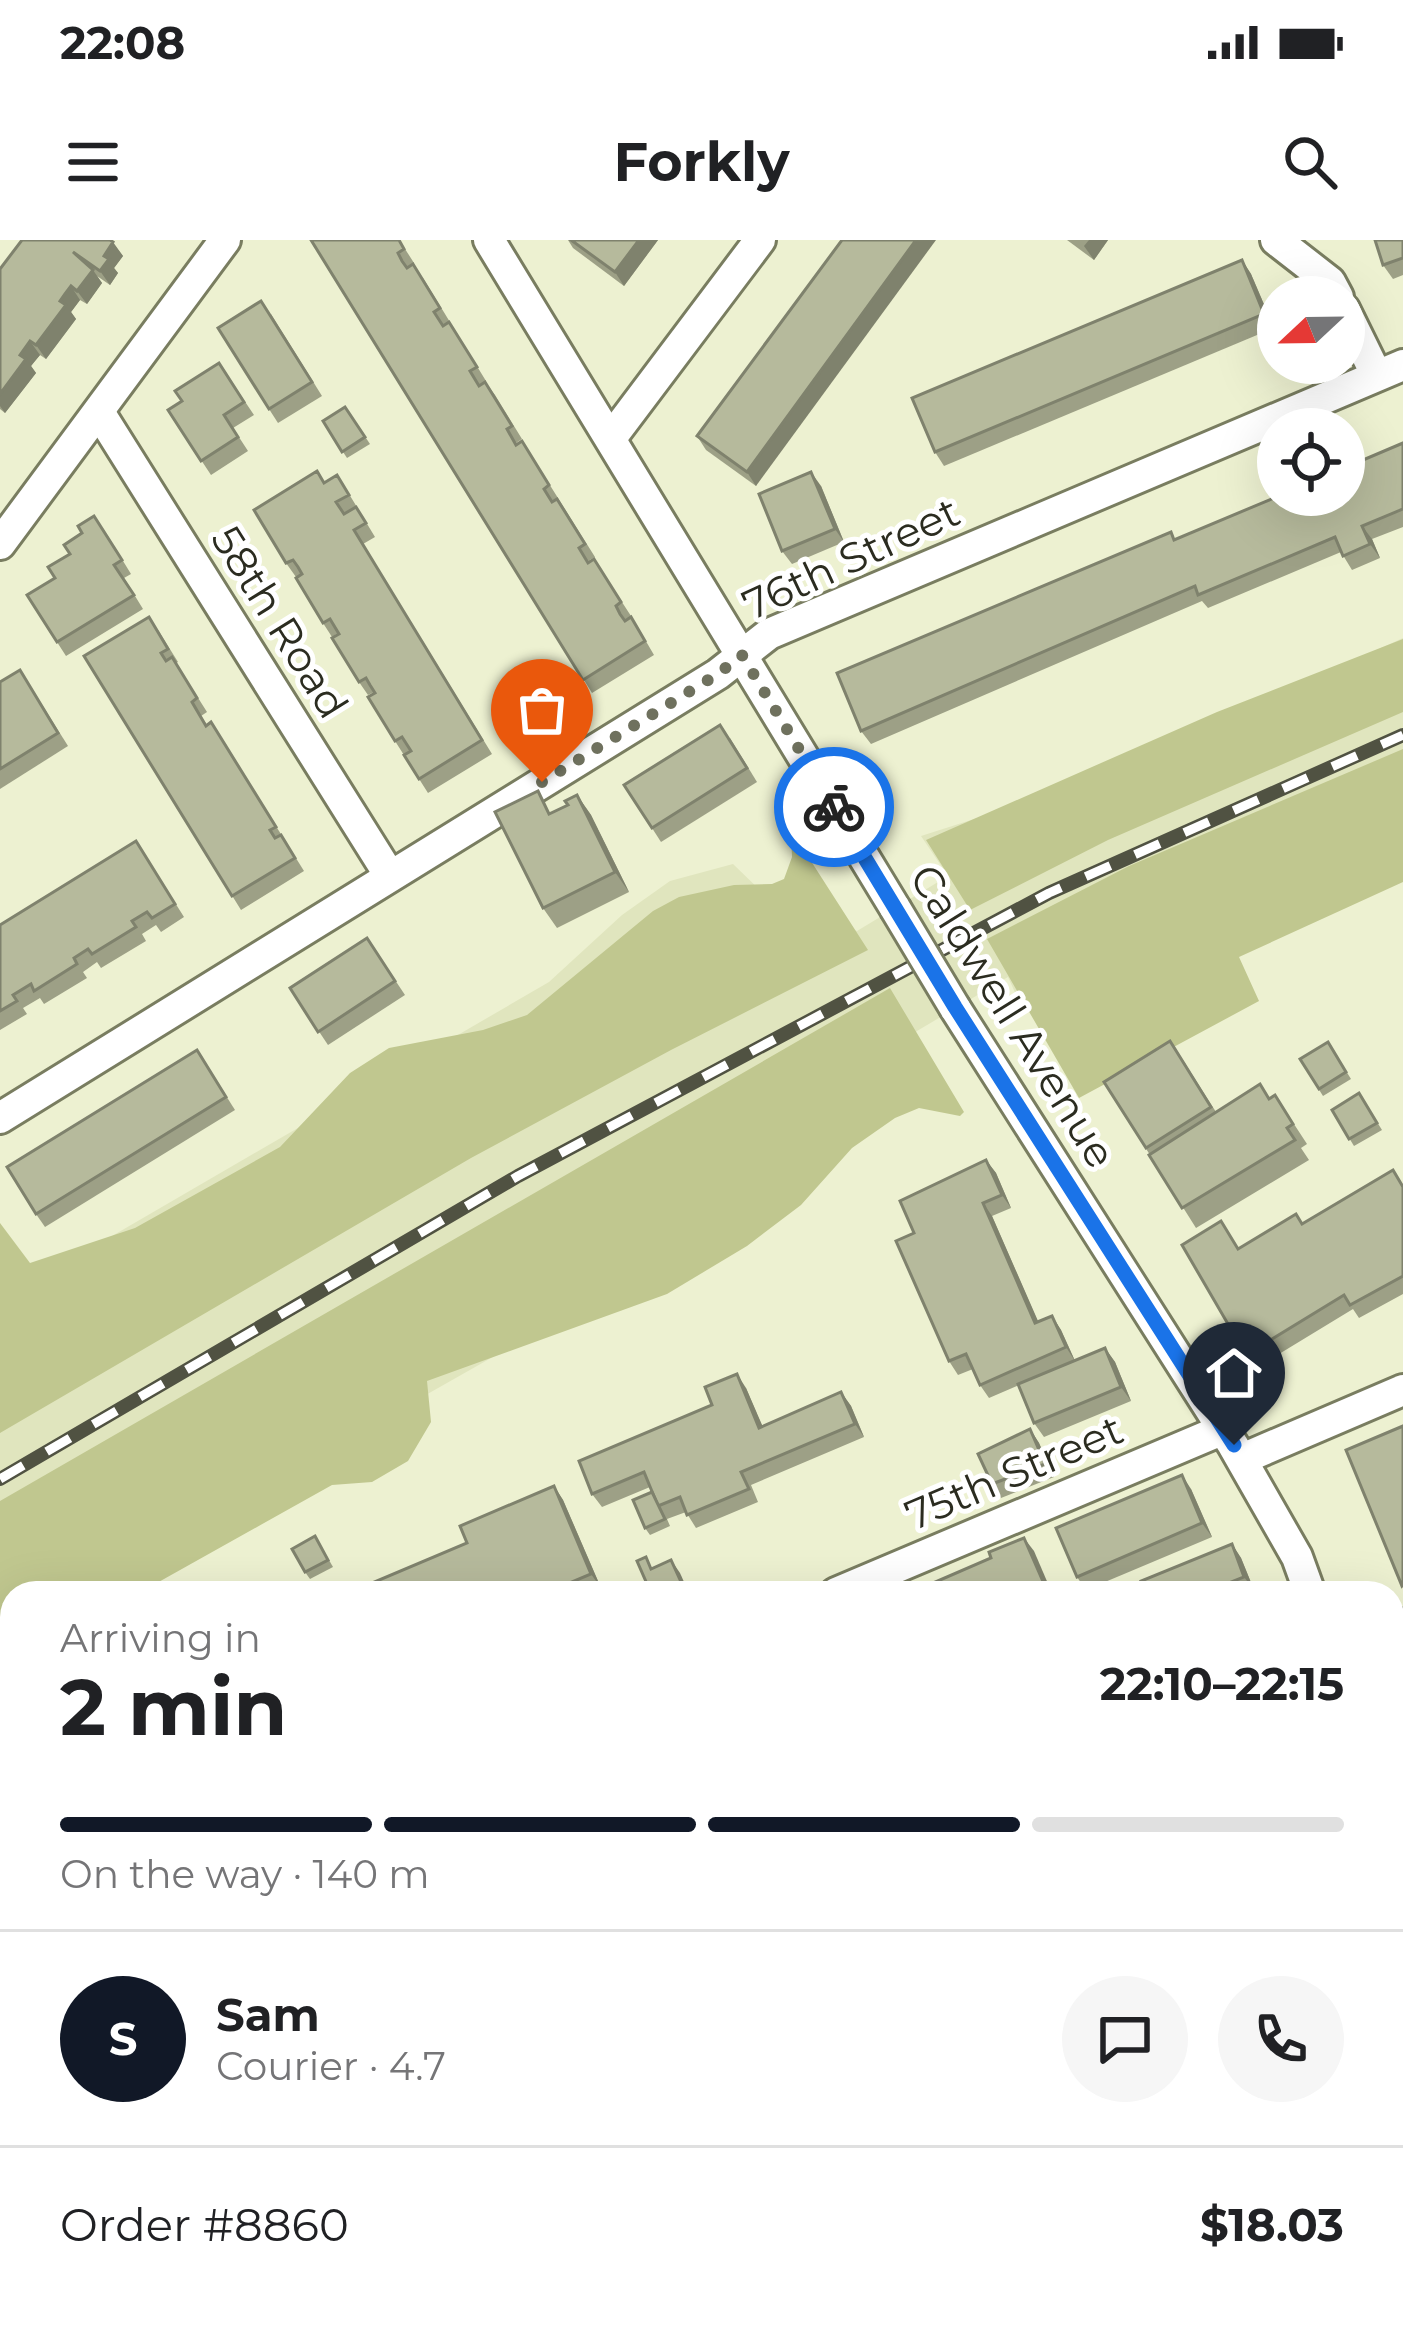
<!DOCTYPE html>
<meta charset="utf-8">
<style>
body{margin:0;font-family:Montserrat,sans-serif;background:#f6f6f6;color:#202124;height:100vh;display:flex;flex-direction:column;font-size:45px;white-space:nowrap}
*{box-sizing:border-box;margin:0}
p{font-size:39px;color:#757577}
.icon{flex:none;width:66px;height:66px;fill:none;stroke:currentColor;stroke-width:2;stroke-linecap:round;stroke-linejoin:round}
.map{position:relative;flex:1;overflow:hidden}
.drawer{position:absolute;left:0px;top:1341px;width:1404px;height:747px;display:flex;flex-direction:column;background:#fff;border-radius:36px 36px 0 0;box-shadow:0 12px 48px #0002}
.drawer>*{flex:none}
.needle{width:78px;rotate:248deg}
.controls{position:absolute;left:1257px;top:36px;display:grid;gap:24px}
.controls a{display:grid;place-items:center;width:108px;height:108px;border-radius:50%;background:#fff;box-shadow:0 12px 48px #0002;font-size:60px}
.pin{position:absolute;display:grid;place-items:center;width:102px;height:102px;color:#fff;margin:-123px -51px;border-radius:50% 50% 50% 0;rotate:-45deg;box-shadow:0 0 12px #0007}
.pin .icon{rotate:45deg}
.courier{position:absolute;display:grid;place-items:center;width:120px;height:120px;margin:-60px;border:9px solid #1a73e8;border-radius:50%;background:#fff;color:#222;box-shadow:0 3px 15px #0007}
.overview em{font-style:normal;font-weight:700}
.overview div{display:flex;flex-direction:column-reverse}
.overview{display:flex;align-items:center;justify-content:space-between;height:204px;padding:0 60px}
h1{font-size:78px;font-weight:700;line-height:90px}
.bar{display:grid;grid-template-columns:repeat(4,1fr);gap:18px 12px;align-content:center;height:144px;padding:0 60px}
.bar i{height:15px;border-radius:9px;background:#e0e0e0}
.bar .current{background:#111827}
.bar p{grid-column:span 4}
.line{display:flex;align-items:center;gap:30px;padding:0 60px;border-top:3px solid #e0e0e0}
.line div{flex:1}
.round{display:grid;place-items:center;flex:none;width:126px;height:126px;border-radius:63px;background:#f6f6f6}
.status{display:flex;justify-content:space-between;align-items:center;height:84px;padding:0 60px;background:#fff;direction:ltr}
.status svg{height:33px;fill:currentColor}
header{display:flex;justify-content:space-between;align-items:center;height:156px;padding:0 60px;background:#fff;font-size:54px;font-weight:700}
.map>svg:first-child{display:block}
.built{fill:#e0e5be}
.green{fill:#c0c78f}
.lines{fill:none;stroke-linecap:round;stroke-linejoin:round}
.street-casing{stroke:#797d60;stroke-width:36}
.street{stroke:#fff;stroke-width:30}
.rail-casing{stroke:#505242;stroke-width:14}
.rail{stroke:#fff;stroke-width:9;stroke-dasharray:27;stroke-linecap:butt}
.street-bridge-casing{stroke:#797d60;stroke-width:36;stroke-linecap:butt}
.street-bridge{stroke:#fff;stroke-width:30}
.wall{fill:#9da086}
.shaded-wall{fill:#7f826d}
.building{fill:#b6ba9c;stroke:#7f826d;stroke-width:3}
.done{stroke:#6f715e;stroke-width:12;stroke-dasharray:0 21.6}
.route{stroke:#1a73e8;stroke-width:15}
.labels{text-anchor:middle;stroke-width:10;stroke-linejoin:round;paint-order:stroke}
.street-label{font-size:42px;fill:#2b2c20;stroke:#fff}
</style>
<div class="status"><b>22:08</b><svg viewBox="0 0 49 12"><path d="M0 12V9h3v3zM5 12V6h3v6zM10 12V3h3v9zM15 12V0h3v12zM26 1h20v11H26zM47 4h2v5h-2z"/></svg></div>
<header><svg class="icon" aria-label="menu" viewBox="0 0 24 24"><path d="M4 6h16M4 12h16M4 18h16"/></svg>Forkly<svg class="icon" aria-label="search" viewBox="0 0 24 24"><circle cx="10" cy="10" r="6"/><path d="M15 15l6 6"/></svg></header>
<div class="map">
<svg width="1403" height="2087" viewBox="0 0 1403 2087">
<rect width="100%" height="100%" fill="#edf1d1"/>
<polygon class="built" points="1403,398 1403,637 1155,735 1024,772 1008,737 917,791 604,1054 304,1224 12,1353 12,1402 0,1410 0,1057 33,1042 549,742 622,675 670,641 733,624 768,658 857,691 948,636 921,596 1074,547"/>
<g class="green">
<polygon points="1403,399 1403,472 1108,600 970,670 926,600 1217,472"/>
<polygon points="1403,509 1403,642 1239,717 1259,761 1079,858 987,699 1129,626"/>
<polygon points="791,590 868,710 671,810 471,918 0,1193 0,983 30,1023 135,988 280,907 350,833 389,808 483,790 527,775 653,671 679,657 734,645 772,644 784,639 792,617"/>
<polygon points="890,748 964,872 960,876 919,868 895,878 852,908 801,965 747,1006 667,1054 427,1141 431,1182 408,1221 372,1242 332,1245 139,1353 12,1353 12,1390 0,1397 0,1261"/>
</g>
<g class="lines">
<g class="street-casing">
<g id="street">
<polyline points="489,0 895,668"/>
<polyline points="1276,0 1330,42 1338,57"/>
<polyline points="1344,69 1376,134"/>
<polyline points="99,172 390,636"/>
<polyline points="611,198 760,0"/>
<polyline points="0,304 225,0"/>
<polyline points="955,768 1233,1205 1297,1317 1310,1353"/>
<polyline points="0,878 718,434 769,394 1403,125"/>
<polyline points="1242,1219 1403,1150"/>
<polyline points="836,1353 1224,1189"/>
<polyline points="1392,1599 1403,1594"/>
<polyline points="1392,1631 1403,1672"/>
<polyline points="0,1701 12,1696"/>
<polyline points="600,2076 604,2087"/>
<polyline points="1089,2076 1092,2087"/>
<polyline points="363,2087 389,2076"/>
</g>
</g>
<use href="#street" class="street"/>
<g class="rail-casing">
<polyline id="rail" points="0,1239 518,936 1049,653 1403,495"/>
</g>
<use href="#rail" class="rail"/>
<g class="street-bridge-casing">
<polyline id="street-bridge" points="895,668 955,768"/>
</g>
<use href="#street-bridge" class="street-bridge"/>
</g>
<g class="wall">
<polygon points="22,0 110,0 123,16 114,28 118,33 110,45 97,36 102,43 87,64 80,60 71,72 76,79 46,119 40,115 34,122 31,126 36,133 5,173 0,169 0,29"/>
<polygon points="311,0 400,1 414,23 407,27 423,38 486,141 480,145 485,142 495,155 522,199 516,203 531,215 595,317 588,321 594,319 631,376 625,380 640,391 654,415 592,453"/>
<polygon points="568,0 658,0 624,46 573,8"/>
<polygon points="842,0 756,246 706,210 697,196"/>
<polygon points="1067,0 1108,0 1094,20"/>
<polygon points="1403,0 1403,35 1393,39 1383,25"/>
<polygon points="1242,20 1251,34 1274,88 944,226 935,212"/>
<polygon points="271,74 322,156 278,183 269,169"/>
<polygon points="219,123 254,175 233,188 248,211 211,235 168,170 182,161"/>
<polygon points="345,167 370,204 347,218 323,181"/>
<polygon points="1403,203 1403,287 1372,299 1380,318 1352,330 1341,312 1208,368 1202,361 871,504 861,491 1176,299"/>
<polygon points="325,243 346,249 375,297 363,304 492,514 428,553 395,501 374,452 368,455 359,442 338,393 332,397 323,383 302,334 296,337 286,323"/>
<polygon points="821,246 844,302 792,324 782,311"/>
<polygon points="104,290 131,334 124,338 143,369 66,416 57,402 55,338 70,314"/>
<polygon points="158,390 178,422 176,423 207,472 201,476 207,485 211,482 304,631 241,670 84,416"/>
<polygon points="29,444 68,506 0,549 0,452"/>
<polygon points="730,498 757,542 661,602 652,588"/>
<polygon points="577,555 591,575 629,652 557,688 543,668 552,572 568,565"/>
<polygon points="136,601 184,677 161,692 156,685 142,694 146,701 101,728 97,722 83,732 87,738 44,764 40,758 23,768 27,774 0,790 0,685"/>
<polygon points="367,698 405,755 328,805 290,748"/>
<polygon points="1328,802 1351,839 1323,856 1300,819"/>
<polygon points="197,810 235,870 45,987 36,974"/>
<polygon points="1179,814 1216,872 1270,859 1275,855 1307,904 1301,908 1309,920 1196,988 1104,842"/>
<polygon points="1359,853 1382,890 1354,906 1332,870"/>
<polygon points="986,920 996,933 1011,968 992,976 1038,1082 1052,1076 1061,1090 1075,1121 1105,1108 1115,1122 1131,1161 1044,1197 1034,1183 1019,1145 989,1158 980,1145 973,1129 958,1135 949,1121 914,993"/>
<polygon points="1393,930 1403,945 1403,1054 1359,1078 1353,1069 1256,1128 1246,1115 1239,1008 1303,984"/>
<polygon points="746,1148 762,1186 841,1152 851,1166 864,1197 751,1245 758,1262 696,1288 686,1272 667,1279 670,1286 650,1295 645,1288 652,1252 650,1247 602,1267 592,1254 712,1165"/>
<polygon points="1030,1189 1039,1203 1054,1237 1001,1258 992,1244"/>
<polygon points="554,1246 563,1260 601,1348 588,1353 354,1353 467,1303"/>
<polygon points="1191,1249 1212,1297 1086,1350 1077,1337"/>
<polygon points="315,1296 333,1327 310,1339 305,1332"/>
<polygon points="1232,1304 1241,1318 1254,1350 1247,1353 1146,1353"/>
<polygon points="0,1528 12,1545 12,1607 8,1609 4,1604 0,1606"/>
<polygon points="1392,1843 1399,1868 1397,1868 1403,1877 1403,1992 1392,1995"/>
<polygon points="48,2076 88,2076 58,2087"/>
<polygon points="659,2076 715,2076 683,2087 666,2087"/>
<polygon points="929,2076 989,2076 990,2086 933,2087"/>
<polygon points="991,2076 1022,2076 996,2082"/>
<polygon points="1132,2076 1204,2076 1205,2079 1176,2087 1137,2087"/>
</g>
<g class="shaded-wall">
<polygon points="639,0 658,0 624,46 615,32"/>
<polygon points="916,0 936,0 756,246 747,232"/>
<polygon points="1089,0 1108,0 1094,20 1084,6"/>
<polygon points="113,2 123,16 114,28 118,33 110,45 100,31 104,16"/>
<polygon points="1242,20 1251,34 1274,88 1264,74"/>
<polygon points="93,30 102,43 87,64 77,51"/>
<polygon points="71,46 80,60 71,72 76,79 46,119 36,105 60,61"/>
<polygon points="30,101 40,115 31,126 36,133 5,173 0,166 0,154 20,115"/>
<polygon points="811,232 821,246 844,302 835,289"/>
<polygon points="1362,286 1372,299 1380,318 1370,304"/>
<polygon points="577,555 591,575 629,652 615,632"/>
<polygon points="986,920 996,933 1011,968 1002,955"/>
<polygon points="983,963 992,976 1045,1097 1035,1083"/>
<polygon points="1052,1076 1061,1090 1075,1121 1066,1107"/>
<polygon points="1105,1108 1115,1122 1131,1161 1121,1147"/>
<polygon points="737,1134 746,1148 769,1201 759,1188"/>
<polygon points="841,1152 851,1166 864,1197 855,1184"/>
<polygon points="1030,1189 1039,1203 1054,1237 1045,1224"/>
<polygon points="1182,1235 1191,1249 1212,1297 1202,1283"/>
<polygon points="554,1246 563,1260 601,1348 591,1334"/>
<polygon points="1024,1298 1034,1311 1052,1353 1048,1353"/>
<polygon points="1232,1304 1241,1318 1254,1350 1244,1337"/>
<polygon points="671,1320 680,1333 689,1353 686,1353"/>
<polygon points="1392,1843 1399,1868 1392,1858"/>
</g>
<g class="building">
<polygon points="22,0 110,0 113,2 104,16 109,19 100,31 73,12 93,30 77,51 71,46 65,54 60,61 66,65 36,105 30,101 20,115 26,119 0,154 0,29"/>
<polygon points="311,0 399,0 404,9 398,13 402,21 407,28 413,24 440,68 434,72 443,86 449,82 477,127 470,131 479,146 485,142 512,186 507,189 516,205 522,201 549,245 544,249 552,262 557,259 585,304 579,308 588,323 594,319 621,362 616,366 620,374 625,381 631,377 645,401 583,440"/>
<polygon points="571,0 639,0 615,32"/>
<polygon points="842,0 916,0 747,232 697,196"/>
<polygon points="1375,0 1403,0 1403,18 1383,25"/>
<polygon points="1242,20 1264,74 935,212 912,158"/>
<polygon points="261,61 312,142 269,169 218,88"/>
<polygon points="219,123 244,162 224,175 238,197 201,221 168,170 182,161 175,151"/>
<polygon points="345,167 365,197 342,212 323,181"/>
<polygon points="1403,203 1403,269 1362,286 1370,304 1343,316 1335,297 1198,355 1195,346 861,491 837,433 1171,292 1174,300 1281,255 1344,255 1344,228"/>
<polygon points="317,231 324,243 337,235 349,255 336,262 344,274 356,267 366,283 354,290 482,500 419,539 404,515 411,511 402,497 395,501 368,457 375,453 370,445 366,438 359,442 332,398 339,394 330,379 323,383 296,338 302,334 298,327 293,320 286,323 254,270"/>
<polygon points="811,232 835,289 782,311 759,254"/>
<polygon points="94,276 122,320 114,325 134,355 57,402 27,355 55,338 48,327 70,314 64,305 82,293 78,286"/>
<polygon points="149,377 168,409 161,413 166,421 172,417 197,458 192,462 206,486 211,482 276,587 270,590 275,598 281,595 295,618 232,656 84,416"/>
<polygon points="20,430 58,493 0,529 0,442"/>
<polygon points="720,485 747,528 652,588 624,545"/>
<polygon points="538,551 549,574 568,565 565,561 577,555 615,632 543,668 495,572"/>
<polygon points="136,601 175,664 152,678 147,672 132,681 136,687 92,714 88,709 74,718 77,724 34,751 31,744 13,755 17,761 0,771 0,685"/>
<polygon points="367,698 395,741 318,792 290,748"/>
<polygon points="1170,801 1211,867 1146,908 1104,842"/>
<polygon points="1328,802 1346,832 1319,849 1300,819"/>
<polygon points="197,810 226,857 36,974 7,927"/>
<polygon points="1260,844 1269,859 1275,855 1293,884 1287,888 1295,900 1182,968 1149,915"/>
<polygon points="1359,853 1377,883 1349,899 1332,870"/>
<polygon points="986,920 1002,955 983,963 1035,1083 1052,1076 1066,1107 980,1145 966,1114 949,1121 896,1001 914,993 900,961"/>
<polygon points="1393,930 1403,947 1403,1036 1350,1065 1344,1055 1246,1115 1182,1005 1221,981 1238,1009 1296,974 1302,984"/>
<polygon points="1105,1108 1121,1147 1034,1183 1018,1144"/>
<polygon points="737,1134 759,1188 841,1152 855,1184 741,1232 749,1249 687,1275 680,1257 658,1266 644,1232 592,1254 579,1221 712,1165 705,1147"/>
<polygon points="1403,1186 1403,1345 1402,1346 1346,1210"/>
<polygon points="1030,1189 1045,1224 992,1244 978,1214"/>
<polygon points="1182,1235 1202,1283 1077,1337 1056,1288"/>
<polygon points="554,1246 591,1334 546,1353 354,1353 353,1351 467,1303 460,1286"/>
<polygon points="652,1252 665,1279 645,1288 633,1260"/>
<polygon points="315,1296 328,1320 305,1332 292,1309"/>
<polygon points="1024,1298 1048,1353 910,1353 991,1318 989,1312"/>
<polygon points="1232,1304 1244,1337 1204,1353 1146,1353 1141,1341"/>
<polygon points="646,1317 651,1329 671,1320 686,1353 651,1353 637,1321"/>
<polygon points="1105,1346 1108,1353 1087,1353"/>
<polygon points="1403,1368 1403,1401 1392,1406 1392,1373"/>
<polygon points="1403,1405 1403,1448 1392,1422 1392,1410"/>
<polygon points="0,1528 12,1547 12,1578 0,1586"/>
<polygon points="12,1722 12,1760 0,1727"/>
<polygon points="12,1828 12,1848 5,1831"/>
<polygon points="1396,1866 1403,1892 1392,1895 1392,1867"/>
<polygon points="1403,1907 1403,1934 1392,1937 1392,1910"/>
<polygon points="1403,1949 1403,1975 1392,1979 1392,1952"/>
<polygon points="1401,2005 1403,2013 1403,2087 1352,2087 1349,2076 1392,2076 1392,2008"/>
<polygon points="510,2076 528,2076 533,2087 484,2087"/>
<polygon points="732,2076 746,2076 750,2087 700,2087"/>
<polygon points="929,2076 966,2076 931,2085"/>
<polygon points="1132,2076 1158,2076 1134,2083"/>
<polygon points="1249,2079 1251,2087 1218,2087"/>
</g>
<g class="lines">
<polyline class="done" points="542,542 718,434 742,415 834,567"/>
<polyline class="route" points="834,567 955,767 1234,1205"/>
</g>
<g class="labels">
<g class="street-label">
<text transform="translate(851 318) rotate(-25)" y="15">76th Street</text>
<text transform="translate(280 382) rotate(58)" y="15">58th Road</text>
<text transform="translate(1013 776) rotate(58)" y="15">Caldwell Avenue</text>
<text transform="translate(1014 1232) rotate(-23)" y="15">75th Street</text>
</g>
</g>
</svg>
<div class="controls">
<a><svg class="needle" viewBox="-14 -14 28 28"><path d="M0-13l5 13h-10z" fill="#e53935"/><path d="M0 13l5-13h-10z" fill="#757577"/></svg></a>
<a><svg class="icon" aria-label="locate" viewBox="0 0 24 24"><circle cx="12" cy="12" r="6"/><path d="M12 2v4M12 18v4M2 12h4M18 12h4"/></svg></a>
</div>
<div class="pin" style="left:542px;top:542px;background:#ea580c"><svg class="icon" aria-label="bag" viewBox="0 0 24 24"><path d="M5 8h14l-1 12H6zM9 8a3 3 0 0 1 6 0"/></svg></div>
<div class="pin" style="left:1234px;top:1205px;background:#1f2937"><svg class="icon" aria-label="home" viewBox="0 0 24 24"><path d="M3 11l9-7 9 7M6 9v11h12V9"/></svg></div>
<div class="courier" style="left:834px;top:567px"><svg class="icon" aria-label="bike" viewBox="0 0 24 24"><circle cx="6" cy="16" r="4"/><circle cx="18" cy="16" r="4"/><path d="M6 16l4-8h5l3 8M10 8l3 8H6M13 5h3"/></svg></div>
<section class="drawer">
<div class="overview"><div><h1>2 min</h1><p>Arriving in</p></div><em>22:10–22:15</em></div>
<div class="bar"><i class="current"></i><i class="current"></i><i class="current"></i><i></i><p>On the way · 140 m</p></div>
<div class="line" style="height:216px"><b class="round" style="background:#111827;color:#fff">S</b><div><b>Sam</b><p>Courier · 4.7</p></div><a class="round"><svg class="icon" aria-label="chat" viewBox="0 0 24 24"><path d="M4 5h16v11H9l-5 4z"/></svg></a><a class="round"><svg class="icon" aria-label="phone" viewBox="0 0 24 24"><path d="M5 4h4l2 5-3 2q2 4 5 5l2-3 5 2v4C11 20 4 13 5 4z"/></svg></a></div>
<div class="line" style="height:156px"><div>Order #8860</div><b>$18.03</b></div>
</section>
</div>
